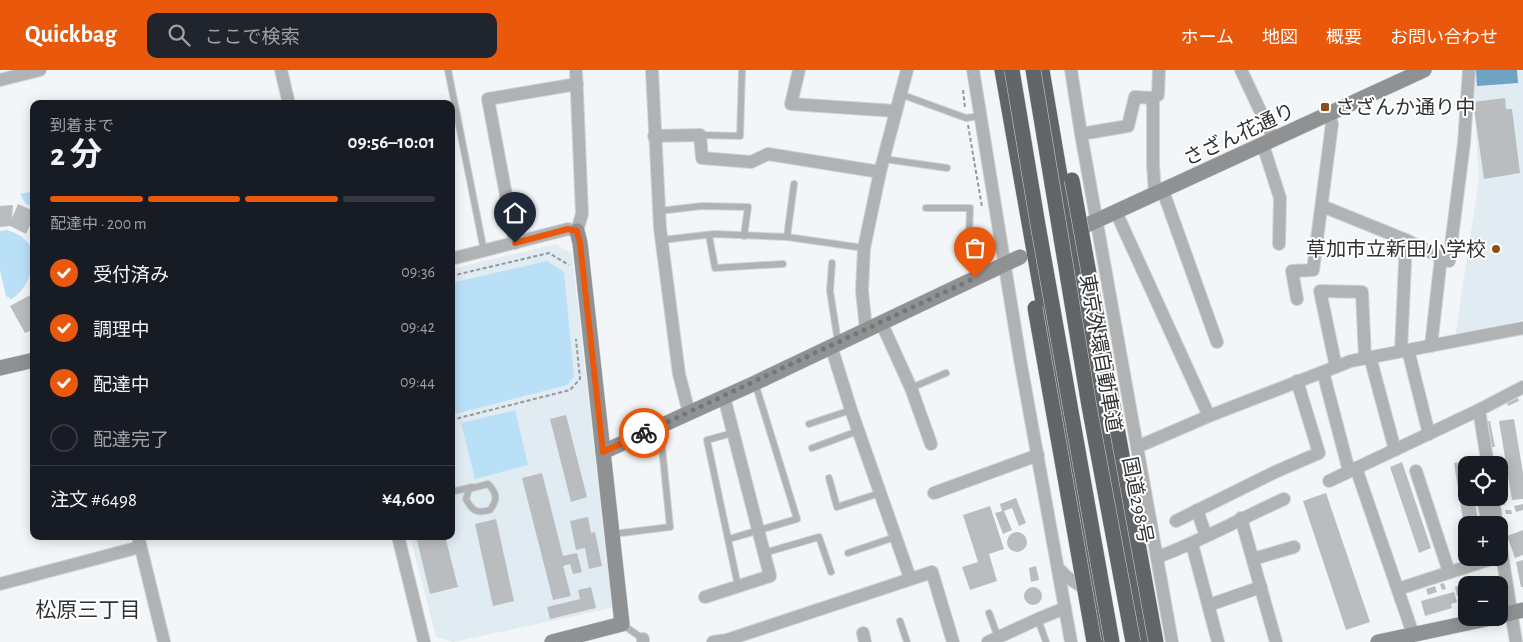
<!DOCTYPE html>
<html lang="ja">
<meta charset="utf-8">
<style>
body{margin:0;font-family:"Alegreya Sans","Noto Sans JP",sans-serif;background:#20242c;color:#f1f3f6;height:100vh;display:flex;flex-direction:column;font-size:19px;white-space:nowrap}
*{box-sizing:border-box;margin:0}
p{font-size:16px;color:#9ea1a6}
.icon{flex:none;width:28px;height:28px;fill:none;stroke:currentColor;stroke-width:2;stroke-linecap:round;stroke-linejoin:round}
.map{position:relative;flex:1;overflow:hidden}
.panel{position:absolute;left:30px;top:30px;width:425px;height:440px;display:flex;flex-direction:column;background:#171b24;border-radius:10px;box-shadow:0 2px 12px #0003}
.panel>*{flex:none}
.buttons{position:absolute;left:1458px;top:386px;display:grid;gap:10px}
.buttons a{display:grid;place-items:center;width:50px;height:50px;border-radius:10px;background:#171b24;box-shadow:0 2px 12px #0003;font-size:25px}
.pin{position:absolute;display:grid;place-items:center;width:42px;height:42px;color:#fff;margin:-51px -21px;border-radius:50% 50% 50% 0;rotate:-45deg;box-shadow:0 0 5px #0007}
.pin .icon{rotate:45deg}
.courier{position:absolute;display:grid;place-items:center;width:50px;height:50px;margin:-25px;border:4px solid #ea580c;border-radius:50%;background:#fff;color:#222;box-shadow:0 1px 6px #0007}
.headline em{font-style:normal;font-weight:700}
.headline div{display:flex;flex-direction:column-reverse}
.headline{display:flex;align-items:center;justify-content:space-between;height:85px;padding:0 20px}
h1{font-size:32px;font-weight:700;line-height:38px}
.bar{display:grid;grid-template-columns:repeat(4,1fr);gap:8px 5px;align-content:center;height:60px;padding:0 20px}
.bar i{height:6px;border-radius:4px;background:#363941}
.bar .selected{background:#ea580c}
.bar p{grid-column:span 4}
.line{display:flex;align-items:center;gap:12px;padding:0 20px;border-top:1px solid #363941}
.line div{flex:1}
ol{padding:0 20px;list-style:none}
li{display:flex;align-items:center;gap:15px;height:55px}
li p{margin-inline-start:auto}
li .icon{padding:5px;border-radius:50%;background:#ea580c;color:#fff;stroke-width:4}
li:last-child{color:#9ea1a6}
li i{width:28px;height:28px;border:2px solid #363941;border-radius:50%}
header{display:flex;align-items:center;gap:30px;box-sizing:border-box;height:70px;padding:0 25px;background:#ea580c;color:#fff}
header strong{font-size:24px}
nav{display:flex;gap:28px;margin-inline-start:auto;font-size:18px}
.search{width:350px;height:45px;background:#20242c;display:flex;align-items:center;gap:12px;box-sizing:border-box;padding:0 18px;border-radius:10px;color:#9ea1a6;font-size:19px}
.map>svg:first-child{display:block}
.built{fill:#e1ebf2}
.green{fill:#bae0f8}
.water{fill:#6ea3c4}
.building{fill:#babdbf}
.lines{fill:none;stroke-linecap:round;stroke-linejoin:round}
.lane-casing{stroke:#d0d3d4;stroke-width:8}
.street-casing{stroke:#d0d3d4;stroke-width:14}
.secondary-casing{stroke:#d0d3d4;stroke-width:16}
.highway-casing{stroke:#d0d3d4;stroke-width:16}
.path{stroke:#959799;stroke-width:2;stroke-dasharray:4 2.5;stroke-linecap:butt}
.lane{stroke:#b0b2b3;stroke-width:6}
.street{stroke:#b0b2b3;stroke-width:12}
.secondary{stroke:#8f9192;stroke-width:15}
.highway{stroke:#626567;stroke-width:15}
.highway-bridge-casing{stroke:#d0d3d4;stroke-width:16;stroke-linecap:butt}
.highway-bridge{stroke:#626567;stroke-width:15}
.done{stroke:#747677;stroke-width:5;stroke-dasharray:0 9}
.route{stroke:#ea580c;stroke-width:6}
.poi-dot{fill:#8d4e15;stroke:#fff;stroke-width:2}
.labels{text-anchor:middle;stroke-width:4;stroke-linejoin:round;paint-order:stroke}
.poi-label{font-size:20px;fill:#303132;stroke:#fff;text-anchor:start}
.street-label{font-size:20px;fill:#303132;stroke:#fff}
.neighbourhood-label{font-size:21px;fill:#303132;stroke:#fff}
</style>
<header>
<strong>Quickbag</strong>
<div class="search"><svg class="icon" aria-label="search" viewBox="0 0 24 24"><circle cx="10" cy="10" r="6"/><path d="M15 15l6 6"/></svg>ここで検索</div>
<nav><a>ホーム</a><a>地図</a><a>概要</a><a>お問い合わせ</a></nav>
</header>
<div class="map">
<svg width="1523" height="572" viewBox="0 0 1523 572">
<rect width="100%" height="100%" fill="#f3f6f8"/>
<g class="built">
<polygon points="1472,0 1523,0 1523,250 1455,267 1479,109"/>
<polygon points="556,174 572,184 612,538 453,572 436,567 410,466 451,466 451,199"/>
</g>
<g class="green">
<polygon points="34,121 34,137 26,134 20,124"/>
<path d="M7,160C16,163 25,167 30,176C38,192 27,222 11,229L6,226L0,200V161Z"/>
<polygon points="547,191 564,202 574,307 567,315 451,345 451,213"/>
<polygon points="515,340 528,395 475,409 461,353"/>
</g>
<polygon class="water" points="1476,0 1517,0 1518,13 1477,16"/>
<g class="building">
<polygon points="1505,28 1506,39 1512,39 1520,103 1484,109 1473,32"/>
<polygon points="18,134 34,141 34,147 26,164 10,156 0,157 0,136 13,135 12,148"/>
<polygon points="34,223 34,259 25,263 10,236"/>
<polygon points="1518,328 1519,331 1508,336 1507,333"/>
<polygon points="566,345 587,427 571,432 550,349"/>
<polygon points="1514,349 1523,403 1523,429 1512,430 1499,351"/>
<polygon points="1488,351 1490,351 1495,377 1492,377"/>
<polygon points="1468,391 1469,395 1466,395 1466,428 1474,428 1479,455 1466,455 1465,462 1454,393"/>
<polygon points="1402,392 1431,478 1419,483 1390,397"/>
<polygon points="542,403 563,486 577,483 582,502 573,504 570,494 563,496 571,526 553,530 522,408"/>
<polygon points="1501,414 1505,435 1502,435 1499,416 1499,415"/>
<polygon points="1326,423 1370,552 1346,560 1303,431"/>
<polygon points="1016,428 1026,453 1019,456 1012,438 1004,441 1012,460 1003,464 995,443 1002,441 1000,434"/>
<polygon points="1523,434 1523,440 1516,442 1514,436"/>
<polygon points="990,436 1004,479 989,484 997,511 970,520 962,497 978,492 963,445"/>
<polygon points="1505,440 1511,440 1512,444 1506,444"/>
<polygon points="588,447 591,463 595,462 602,496 589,499 585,478 576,480 570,451"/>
<polygon points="496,449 514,531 493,536 475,454"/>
<polygon points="1523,460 1523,485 1515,488 1507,466"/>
<circle cx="1017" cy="472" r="10"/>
<polygon points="416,466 445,466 458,517 430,524"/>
<polygon points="1523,490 1523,517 1521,517 1516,492"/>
<polygon points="1036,496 1039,510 1031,512 1029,498"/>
<polygon points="1497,508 1498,515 1467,515 1467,514"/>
<polygon points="1444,513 1446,519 1442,520 1440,514"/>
<polygon points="1466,514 1466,524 1457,526 1455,517"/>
<polygon points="1435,516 1437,522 1428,525 1426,519"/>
<circle cx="1033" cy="526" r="9"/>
<polygon points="591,517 596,538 550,549 547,537 580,529 578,520"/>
<polygon points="1454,522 1457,532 1451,534 1452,538 1425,546 1421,531"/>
<polygon points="1466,529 1466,536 1460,538 1459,530"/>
</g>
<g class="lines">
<g class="lane-casing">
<g id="lane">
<polyline points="448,0 484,181"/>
<polyline points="900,24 966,48 980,46"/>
<polyline points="700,65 740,66 742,0"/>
<polyline points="884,89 947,98"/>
<polyline points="926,138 970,138 969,166 980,190 990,200"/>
<polyline points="659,141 702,136 748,137 744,166"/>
<polyline points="709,165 715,198 783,194"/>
<polyline points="787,167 794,114"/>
<polyline points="662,170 714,164 787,167 864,178"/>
<polyline points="832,193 830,221 838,272"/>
<polyline points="911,318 946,303"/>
<polyline points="809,354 851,340"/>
<polyline points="733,363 707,370 738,516"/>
<polyline points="812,378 858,361"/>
<polyline points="829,408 837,437 880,423"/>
<path d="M488,414C497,423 498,429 490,440C477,444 472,441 466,429L469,419Z"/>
<polyline points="451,422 472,417"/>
<polyline points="613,464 670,457 660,357"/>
<polyline points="729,469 797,449 755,313"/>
<polyline points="764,483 819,467 831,502"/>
<polyline points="848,483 895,467"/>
<polyline points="989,543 998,567"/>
<polyline points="1038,549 1046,572"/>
<polyline points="900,551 907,572"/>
<polyline points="622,554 643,569"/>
</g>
</g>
<g class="street-casing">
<g id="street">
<polyline points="281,0 289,34"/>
<polyline points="652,0 660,158 679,304 689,343"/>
<polyline points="799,0 791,34 896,41"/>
<polyline points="973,0 1020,289 1071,572"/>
<polyline points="1071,0 1081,64 1172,572"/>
<polyline points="1241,0 1274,70"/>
<polyline points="0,10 40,0"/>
<polyline points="1081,64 1128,56 1135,27 1153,28"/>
<polyline points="654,66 700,65 702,88 751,92 768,84 880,102"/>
<polyline points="1263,75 1280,128 1279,174"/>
<polyline points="1163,121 1217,272"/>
<polyline points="1155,124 1153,94 1153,28 1158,25 1159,0"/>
<polyline points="1322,136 1406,170 1449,191 1464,73 1469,0"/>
<polyline points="1116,142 1209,346"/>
<polyline points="515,173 488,29 577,14"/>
<polyline points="451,189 568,159 577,161 582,144 576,0"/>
<polyline points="1297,229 1292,201 1313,200 1332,54 1329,44"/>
<polyline points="881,252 911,318 931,374"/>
<polyline points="866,259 862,221 864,178 880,102 907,0"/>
<polyline points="831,276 851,340 910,508"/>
<polyline points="1431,276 1441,187"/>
<polyline points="1408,280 1429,364"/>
<polyline points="1401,281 1406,170"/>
<polyline points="1370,287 1395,380"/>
<polyline points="1336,297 1320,221 1362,222 1365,288"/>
<polyline points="1323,302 1349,401"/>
<polyline points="1137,377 1209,346 1351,291 1523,258"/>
<polyline points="1488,395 1479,340 1523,317"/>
<polyline points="1356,398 1413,564"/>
<polyline points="1416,401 1449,502"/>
<polyline points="1329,411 1479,340"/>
<polyline points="934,423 1038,385"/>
<polyline points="1483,428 1488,455"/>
<polyline points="1493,428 1497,455"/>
<polyline points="1197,440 1206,466"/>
<polyline points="1241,448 1276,572"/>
<polyline points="1176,451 1275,402 1319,383 1297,311"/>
<polyline points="138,466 164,572"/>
<polyline points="398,466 424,572"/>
<polyline points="1499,466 1516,572"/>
<polyline points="1192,474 1218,572"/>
<path d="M1158,487C1201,471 1242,448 1284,429"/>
<polyline points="1253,489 1294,477"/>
<polyline points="1058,498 1067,507 1090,522"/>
<polyline points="0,514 140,477"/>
<polyline points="1398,519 1494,488"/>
<polyline points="705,527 770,506 724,327"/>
<polyline points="1209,535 1261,517"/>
<polyline points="863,563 865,572"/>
<polyline points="643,569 643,572"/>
<polyline points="713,572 727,570 932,502 953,572"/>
<polyline points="988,572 1038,549 1065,538"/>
</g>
</g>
<g class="secondary-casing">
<g id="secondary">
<polyline points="1087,155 1424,0"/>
<polyline points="0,298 34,290"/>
<polyline points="603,382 755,313 1020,187"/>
<polyline points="1499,546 1523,540"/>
<polyline points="552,572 622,554 580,173 577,161"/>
<polyline points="1378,572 1491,548"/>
</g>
</g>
<g class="highway-casing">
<g id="highway">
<polyline points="1002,0 1103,572"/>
<polyline points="1042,0 1095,311 1143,572"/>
</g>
</g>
<g class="path">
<polyline points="963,20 965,38"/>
<polyline points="968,55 982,137"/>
<polyline points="451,206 549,183 569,195"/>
<polyline points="451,350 570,320 580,309 576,269"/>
</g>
<use href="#lane" class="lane"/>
<use href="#street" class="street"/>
<use href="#secondary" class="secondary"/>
<use href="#highway" class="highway"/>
<g class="highway-bridge-casing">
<g id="highway-bridge">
<polyline points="1012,0 1038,155 1112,572"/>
<polyline points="1033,0 1089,336 1133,572"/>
<polyline points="1072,110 1156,572"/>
<polyline points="1035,238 1094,572"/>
</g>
</g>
<use href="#highway-bridge" class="highway-bridge"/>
</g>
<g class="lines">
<polyline class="done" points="644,363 975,208"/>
<polyline class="route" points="515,173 568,159 577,161 580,173 603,382 644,363"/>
</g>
<g class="poi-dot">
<rect x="1320" y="32" width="10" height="10" rx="2.5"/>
<circle cx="1496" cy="179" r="5"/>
</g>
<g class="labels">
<g class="poi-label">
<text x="1335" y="44">さざんか通り中</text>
<text x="1486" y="186" text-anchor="end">草加市立新田小学校</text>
</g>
<g class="street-label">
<text transform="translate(1239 64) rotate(-25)" y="7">さざん花通り</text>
<text transform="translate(1101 283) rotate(80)" y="7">東京外環自動車道</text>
<text transform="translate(1138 430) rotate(79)" y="7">国道298号</text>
</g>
<g class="neighbourhood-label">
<text x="88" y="547">松原三丁目</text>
</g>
</g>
</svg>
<div class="buttons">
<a><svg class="icon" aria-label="locate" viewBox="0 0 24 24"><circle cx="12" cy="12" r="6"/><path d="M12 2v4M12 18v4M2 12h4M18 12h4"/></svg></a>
<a>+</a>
<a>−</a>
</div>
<div class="pin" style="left:975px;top:208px;background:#ea580c"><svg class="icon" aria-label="bag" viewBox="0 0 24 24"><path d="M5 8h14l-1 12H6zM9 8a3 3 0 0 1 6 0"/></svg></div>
<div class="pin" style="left:515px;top:173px;background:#1f2937"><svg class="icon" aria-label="home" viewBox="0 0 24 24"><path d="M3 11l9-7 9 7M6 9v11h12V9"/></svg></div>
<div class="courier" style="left:644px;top:363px"><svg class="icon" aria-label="bike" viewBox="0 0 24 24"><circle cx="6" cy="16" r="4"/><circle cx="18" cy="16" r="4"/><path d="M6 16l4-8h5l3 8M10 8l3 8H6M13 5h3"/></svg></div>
<section class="panel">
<div class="headline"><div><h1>2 分</h1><p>到着まで</p></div><em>09:56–10:01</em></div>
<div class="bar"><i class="selected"></i><i class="selected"></i><i class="selected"></i><i></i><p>配達中 · 200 m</p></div>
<ol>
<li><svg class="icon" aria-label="check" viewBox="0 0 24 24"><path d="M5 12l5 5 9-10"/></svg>受付済み<p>09:36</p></li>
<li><svg class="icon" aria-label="check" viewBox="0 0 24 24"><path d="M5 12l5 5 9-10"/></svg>調理中<p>09:42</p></li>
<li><svg class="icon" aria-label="check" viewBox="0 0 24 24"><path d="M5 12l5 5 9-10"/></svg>配達中<p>09:44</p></li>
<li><i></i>配達完了</li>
</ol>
<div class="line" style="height:65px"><div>注文 #6498</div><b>¥4,600</b></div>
</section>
</div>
